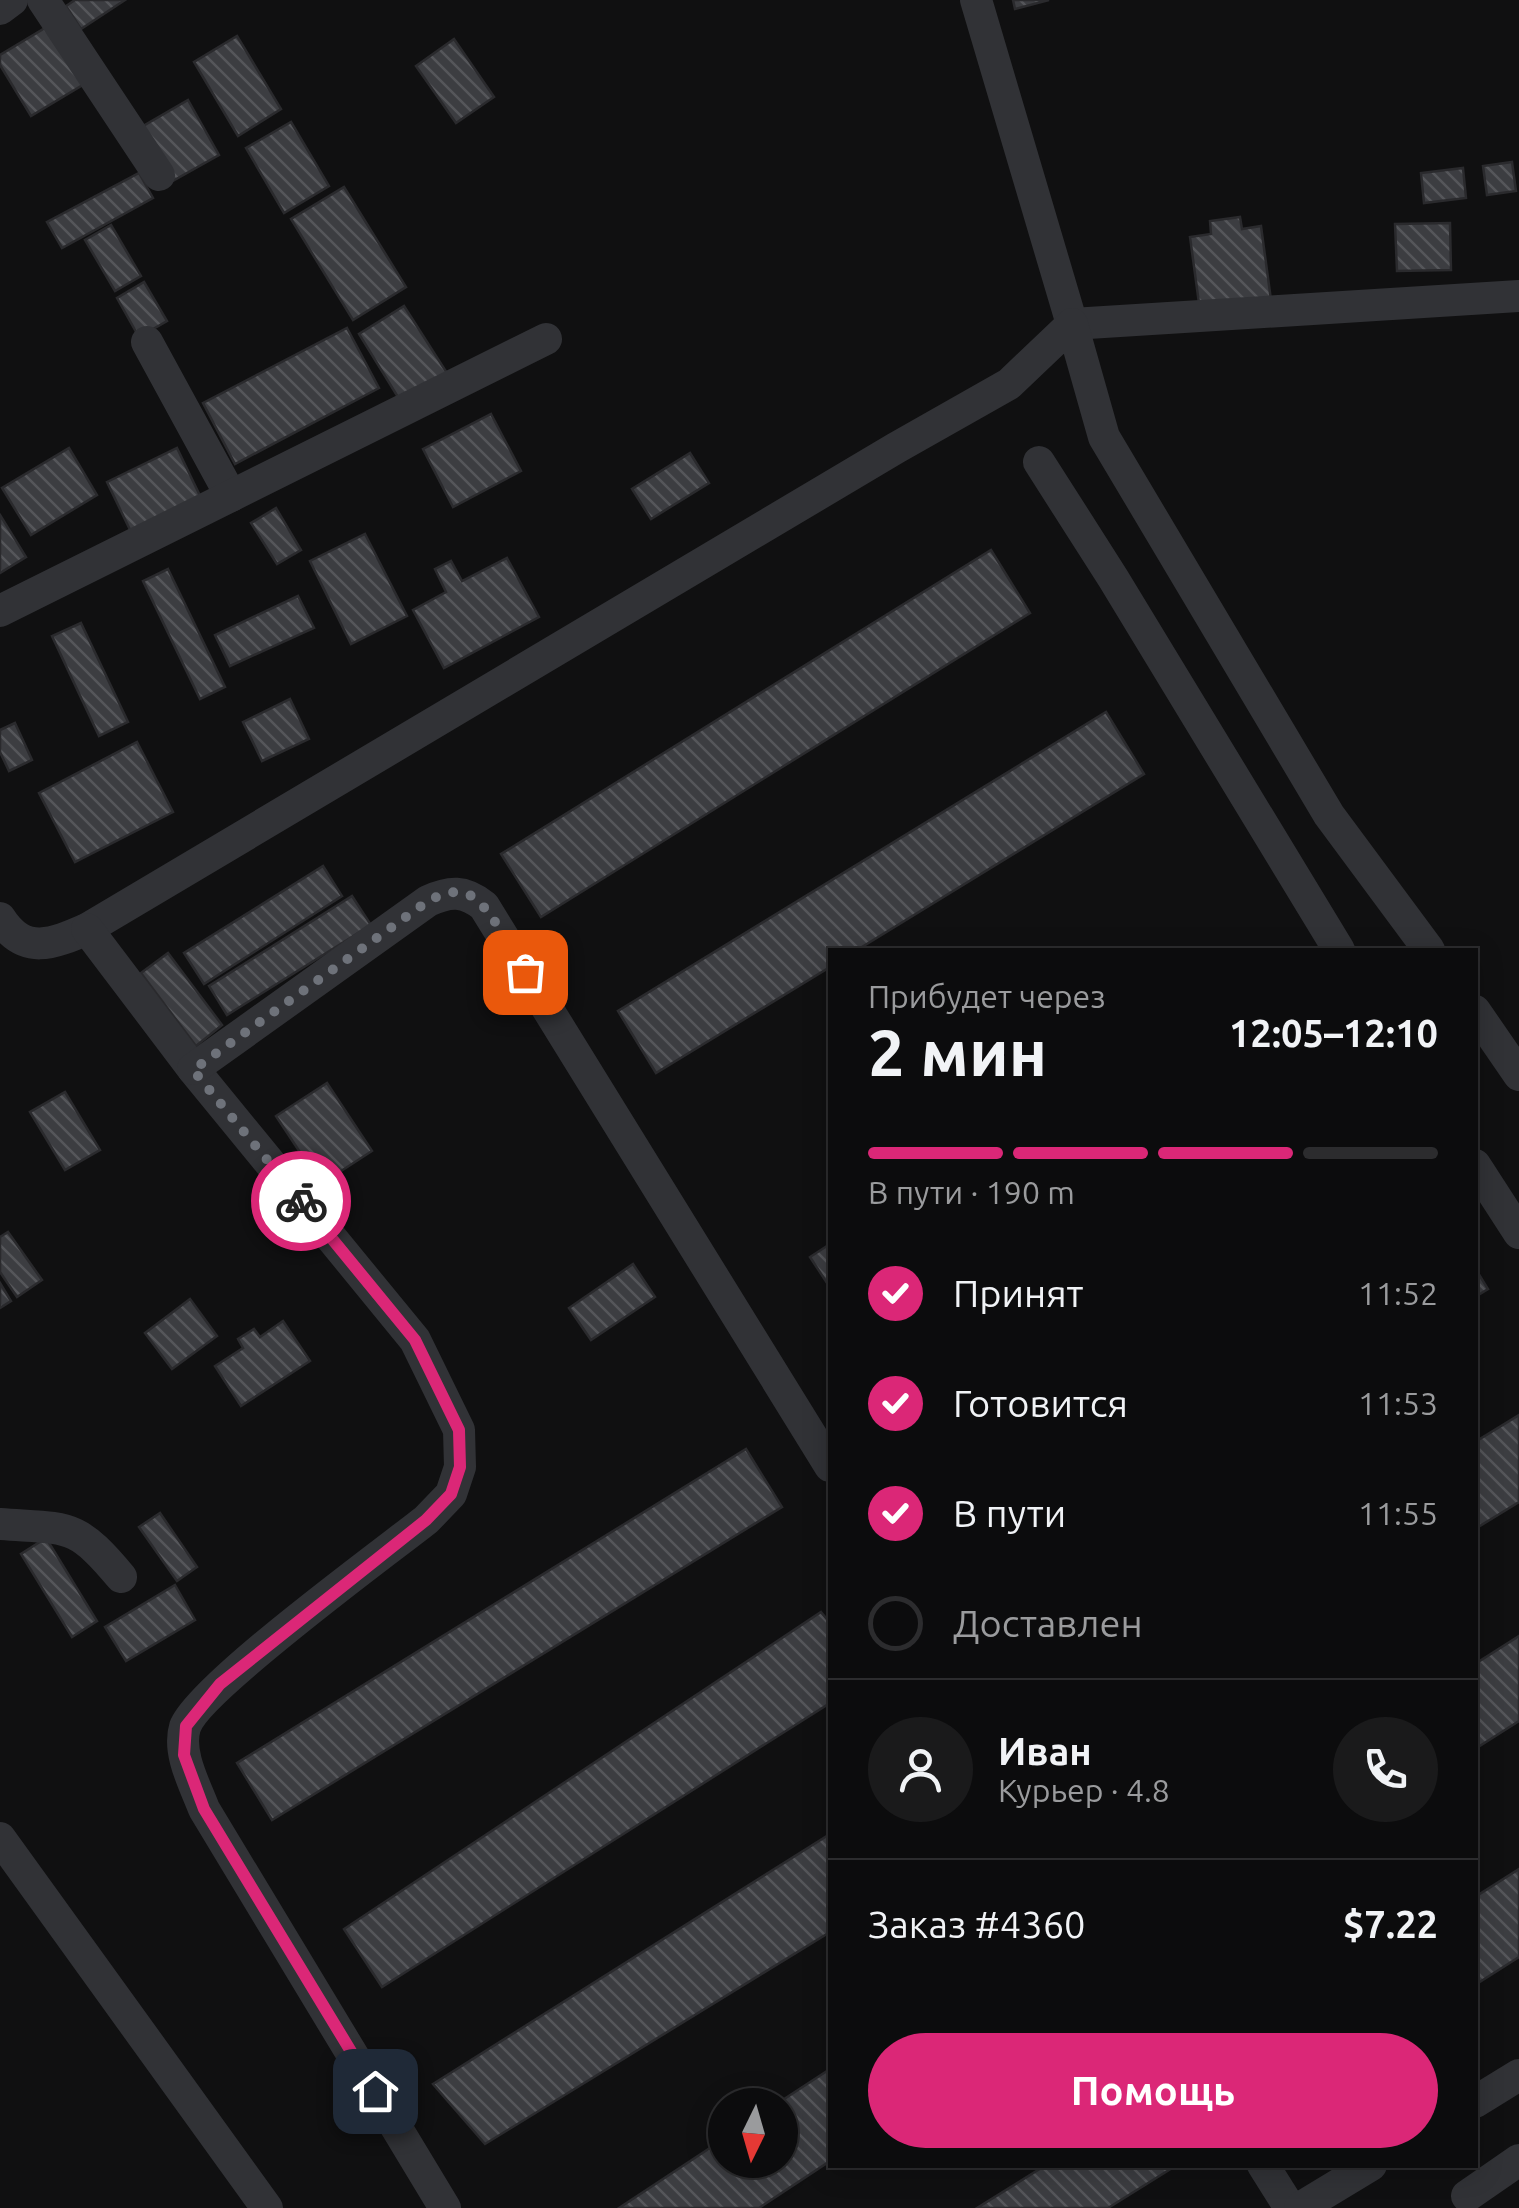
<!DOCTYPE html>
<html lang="ru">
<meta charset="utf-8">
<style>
body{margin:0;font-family:Ubuntu,sans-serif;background:#1a1a1b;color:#f1f3f6;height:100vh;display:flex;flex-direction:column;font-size:38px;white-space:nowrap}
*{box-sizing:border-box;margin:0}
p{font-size:32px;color:#9a9b9d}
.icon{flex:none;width:55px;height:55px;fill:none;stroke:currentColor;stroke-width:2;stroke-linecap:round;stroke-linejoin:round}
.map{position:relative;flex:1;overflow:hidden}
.sheet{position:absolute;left:828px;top:948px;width:650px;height:1220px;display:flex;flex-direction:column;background:#0c0c0d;border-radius:0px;box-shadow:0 5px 25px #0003,0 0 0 2px #2c2c2e}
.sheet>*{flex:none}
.needle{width:65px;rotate:185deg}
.buttons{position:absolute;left:708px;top:2088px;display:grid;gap:20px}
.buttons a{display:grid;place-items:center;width:90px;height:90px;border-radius:50%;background:#0c0c0d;box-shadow:0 5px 25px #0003,0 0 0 2px #2c2c2e;font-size:50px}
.pin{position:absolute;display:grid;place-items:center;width:85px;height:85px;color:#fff;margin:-42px;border-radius:20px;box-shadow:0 5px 15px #0006}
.courier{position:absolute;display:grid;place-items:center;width:100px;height:100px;margin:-50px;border:8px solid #db2777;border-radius:50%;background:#fff;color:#222;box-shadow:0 2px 12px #0007}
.headline em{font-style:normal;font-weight:700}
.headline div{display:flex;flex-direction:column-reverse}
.headline{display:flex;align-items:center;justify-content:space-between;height:170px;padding:0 40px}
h1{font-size:65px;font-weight:700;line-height:75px}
.bar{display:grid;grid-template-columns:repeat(4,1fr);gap:15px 10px;align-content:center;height:120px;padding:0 40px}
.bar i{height:12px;border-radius:8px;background:#2c2c2e}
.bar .current{background:#db2777}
.bar p{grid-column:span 4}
.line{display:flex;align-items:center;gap:25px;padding:0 40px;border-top:2px solid #2c2c2e}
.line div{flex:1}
.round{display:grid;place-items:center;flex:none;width:105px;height:105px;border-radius:52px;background:#1a1a1b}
ol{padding:0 40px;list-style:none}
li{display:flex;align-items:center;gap:30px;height:110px}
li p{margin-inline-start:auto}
li .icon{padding:10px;border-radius:50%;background:#db2777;color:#fff;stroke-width:4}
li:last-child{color:#9a9b9d}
li i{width:55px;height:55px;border:5px solid #2c2c2e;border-radius:50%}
.primary-button{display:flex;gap:20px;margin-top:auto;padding:20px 40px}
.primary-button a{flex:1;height:115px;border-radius:60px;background:#db2777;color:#fff;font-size:40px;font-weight:700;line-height:115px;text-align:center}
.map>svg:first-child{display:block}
.building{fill:url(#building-back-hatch);stroke:#2a2a2d;stroke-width:2.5}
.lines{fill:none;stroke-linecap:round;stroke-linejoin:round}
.street{stroke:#313236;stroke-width:32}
.done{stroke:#6e727a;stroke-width:10;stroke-dasharray:0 18}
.route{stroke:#db2777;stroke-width:12}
</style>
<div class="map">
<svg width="1519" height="2208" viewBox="0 0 1519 2208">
<defs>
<pattern id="building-back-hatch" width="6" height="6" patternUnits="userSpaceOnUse" patternTransform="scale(2.5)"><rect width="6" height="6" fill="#3c3d41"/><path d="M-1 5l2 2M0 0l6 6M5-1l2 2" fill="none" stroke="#55565a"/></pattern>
</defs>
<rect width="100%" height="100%" fill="#101011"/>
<g class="building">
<polygon points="75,0 125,0 81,29 66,6"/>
<polygon points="1013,0 1049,0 1015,9"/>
<polygon points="50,25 86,83 31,116 0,65 0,55"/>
<polygon points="237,36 281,109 238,136 194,62"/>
<polygon points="454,39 494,97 456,123 416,66"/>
<polygon points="188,100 219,155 169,183 138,129"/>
<polygon points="291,122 329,186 284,213 246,148"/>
<polygon points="1512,162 1516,191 1487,195 1483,166"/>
<polygon points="1463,168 1466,198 1424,203 1421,173"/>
<polygon points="139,173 153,198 62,248 47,222"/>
<polygon points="344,187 406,287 353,320 291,219"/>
<polygon points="1240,217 1242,229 1261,226 1271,300 1200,311 1190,237 1211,234 1210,221"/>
<polygon points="1450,223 1451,270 1397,271 1395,224"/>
<polygon points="111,225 141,276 115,291 85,240"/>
<polygon points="144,282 167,321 139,337 117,298"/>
<polygon points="404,306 447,373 401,402 359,334"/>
<polygon points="347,328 379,388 235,464 203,403"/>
<polygon points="491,414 521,471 453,507 423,449"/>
<polygon points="69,448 97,495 31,535 2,488"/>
<polygon points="177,448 203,502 133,536 107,482"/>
<polygon points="690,453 709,483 651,519 632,489"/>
<polygon points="276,508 301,550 277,564 251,523"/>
<polygon points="0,515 26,557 0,573"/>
<polygon points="365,534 407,616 351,644 310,561"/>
<polygon points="991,550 1030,613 541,917 501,854"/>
<polygon points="507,558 539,617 444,668 413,610 446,592 435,569 451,561 462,581"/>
<polygon points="168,569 225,687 200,699 143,581"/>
<polygon points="298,596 314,628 230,666 215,635"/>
<polygon points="81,623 128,722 99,736 52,636"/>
<polygon points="290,699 309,739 262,761 243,722"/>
<polygon points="1106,712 1144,774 857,950 830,950 830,967 656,1073 618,1011"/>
<polygon points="15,723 32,760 9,771 0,752 0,730"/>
<polygon points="137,742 173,812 75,862 39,793"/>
<polygon points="323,866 342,896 204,984 184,953"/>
<polygon points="352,896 371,925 227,1015 209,986"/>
<polygon points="168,953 222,1025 196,1046 141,973"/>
<polygon points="327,1083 372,1151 321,1184 276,1116"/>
<polygon points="65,1092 100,1150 65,1170 30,1112"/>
<polygon points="8,1232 42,1280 17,1297 0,1272 0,1237"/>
<polygon points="830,1244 830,1286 829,1286 810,1257"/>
<polygon points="633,1264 655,1297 591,1340 569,1308"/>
<polygon points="1475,1268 1488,1289 1475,1297"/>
<polygon points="0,1283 11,1301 0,1308"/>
<polygon points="190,1299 217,1336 172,1369 145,1333"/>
<polygon points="283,1321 310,1361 241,1406 215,1366 243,1348 238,1339 254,1329 260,1337"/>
<polygon points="1519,1415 1519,1502 1475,1529 1475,1442"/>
<polygon points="746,1449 782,1507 272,1820 237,1763"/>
<polygon points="160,1513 197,1567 177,1581 139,1527"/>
<polygon points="46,1538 97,1621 72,1637 21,1554"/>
<polygon points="175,1585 195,1620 126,1661 105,1627"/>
<polygon points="821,1612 830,1623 830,1703 382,1987 344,1929"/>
<polygon points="1519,1636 1519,1721 1475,1749 1475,1664"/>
<polygon points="830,1834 830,1932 485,2144 433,2084"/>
<polygon points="1519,1869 1519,1957 1475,1985 1475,1897"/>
<polygon points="830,2069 830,2161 759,2208 619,2208 725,2138 725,2160 780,2160 780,2105 775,2105"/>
<polygon points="1046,2165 1177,2165 1108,2208 977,2208"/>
</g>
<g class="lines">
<g class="street">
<polyline points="43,0 159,175"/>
<polyline points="976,0 1072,324 1519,296"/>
<polyline points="0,9 12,0"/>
<polyline points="147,342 231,496"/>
<polyline points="1039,462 1113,578 1339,950"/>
<polyline points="0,611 546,339"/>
<path d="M0,918C24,956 53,944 87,929L896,448L1009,384L1072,324L1104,437L1329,815L1429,950"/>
<path d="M87,929L193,1069L415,1340L459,1430L460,1467L451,1494L426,1520C384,1553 198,1689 185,1727C177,1753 195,1785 204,1809L445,2208"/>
<polyline points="1475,1011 1519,1075"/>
<path d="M193,1069L428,901C450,891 464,890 484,906L830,1466"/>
<polyline points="1475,1165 1519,1233"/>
<path d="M0,1524C69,1529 75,1522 121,1577"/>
<polyline points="0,1838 267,2208"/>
<polyline points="1475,2102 1519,2075"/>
<polyline points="1263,2165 1290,2208"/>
<polyline points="1467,2196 1519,2160"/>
<polyline points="1300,2208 1371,2165"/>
</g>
</g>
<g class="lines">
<path class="done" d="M301,1201L193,1070L428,901C440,895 453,889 467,894C488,901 513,953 525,972"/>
<polyline class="route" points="301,1201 415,1340 459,1430 460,1467 451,1494 426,1520 220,1684 186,1726 184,1755 204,1809 375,2091"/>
</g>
</svg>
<div class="buttons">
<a><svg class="needle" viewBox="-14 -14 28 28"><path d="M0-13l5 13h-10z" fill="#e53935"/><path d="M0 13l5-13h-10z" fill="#9a9b9d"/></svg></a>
</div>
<div class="pin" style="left:525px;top:972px;background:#ea580c"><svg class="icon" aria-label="bag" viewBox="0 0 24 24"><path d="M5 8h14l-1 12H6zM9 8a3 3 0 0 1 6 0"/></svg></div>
<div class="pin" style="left:375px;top:2091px;background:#1f2937"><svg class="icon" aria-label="home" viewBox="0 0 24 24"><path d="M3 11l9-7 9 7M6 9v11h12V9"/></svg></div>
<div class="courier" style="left:301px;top:1201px"><svg class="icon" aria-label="bike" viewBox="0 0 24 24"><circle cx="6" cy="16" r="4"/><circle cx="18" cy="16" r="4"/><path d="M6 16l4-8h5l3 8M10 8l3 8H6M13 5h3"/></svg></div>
<section class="sheet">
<div class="headline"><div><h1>2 мин</h1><p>Прибудет через</p></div><em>12:05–12:10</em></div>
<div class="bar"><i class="current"></i><i class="current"></i><i class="current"></i><i></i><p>В пути · 190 m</p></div>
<ol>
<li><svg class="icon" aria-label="check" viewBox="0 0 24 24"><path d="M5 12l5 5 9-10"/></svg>Принят<p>11:52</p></li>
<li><svg class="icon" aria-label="check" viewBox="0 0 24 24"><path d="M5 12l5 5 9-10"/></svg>Готовится<p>11:53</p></li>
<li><svg class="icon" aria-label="check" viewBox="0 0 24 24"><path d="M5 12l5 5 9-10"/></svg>В пути<p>11:55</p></li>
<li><i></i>Доставлен</li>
</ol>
<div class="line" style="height:180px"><a class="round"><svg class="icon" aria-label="person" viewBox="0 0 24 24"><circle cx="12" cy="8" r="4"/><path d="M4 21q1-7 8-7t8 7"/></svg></a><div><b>Иван</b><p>Курьер · 4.8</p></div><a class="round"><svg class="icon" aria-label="phone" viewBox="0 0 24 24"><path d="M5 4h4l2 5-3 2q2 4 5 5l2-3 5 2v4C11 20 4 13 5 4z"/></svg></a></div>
<div class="line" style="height:130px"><div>Заказ #4360</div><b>$7.22</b></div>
<div class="primary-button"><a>Помощь</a></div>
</section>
</div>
